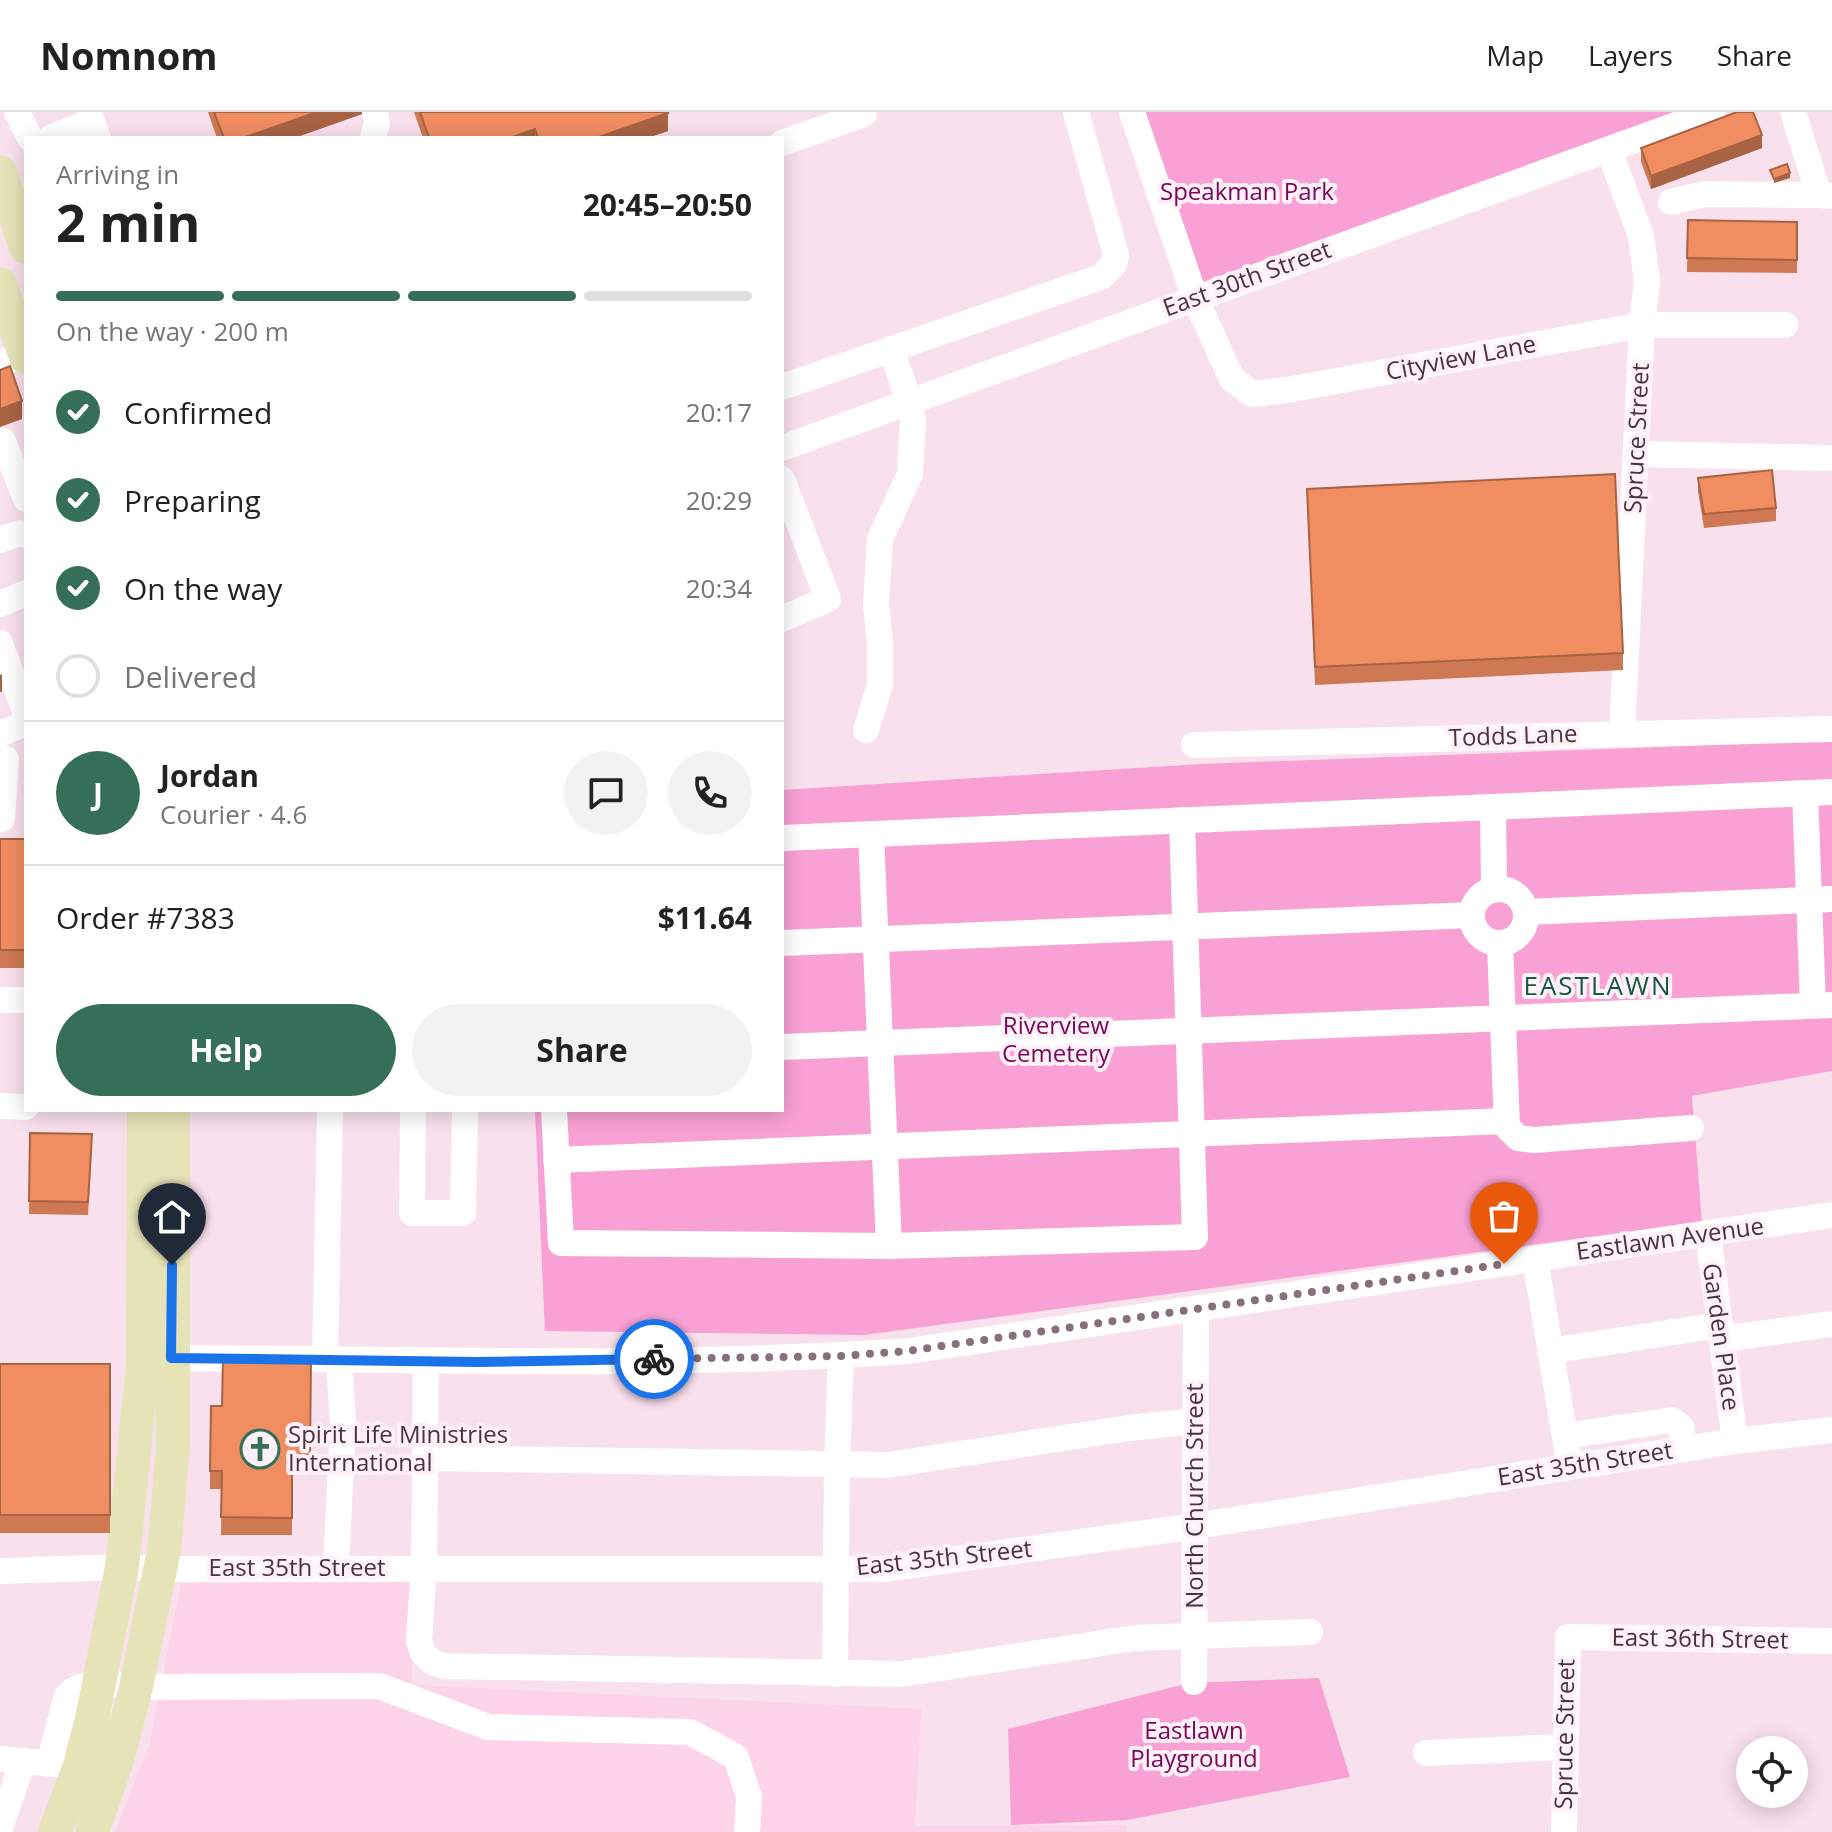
<!DOCTYPE html>
<meta charset="utf-8">
<style>
body{margin:0;font-family:"Open Sans",sans-serif;background:#f2f2f2;color:#222;height:100vh;display:flex;flex-direction:column;font-size:30px;white-space:nowrap}
*{box-sizing:border-box;margin:0}
p{font-size:26px;color:#767676}
.icon{flex:none;width:44px;height:44px;fill:none;stroke:currentColor;stroke-width:2;stroke-linecap:round;stroke-linejoin:round}
.map{position:relative;flex:1;overflow:hidden}
.details{position:absolute;left:24px;top:24px;width:760px;height:976px;display:flex;flex-direction:column;background:#fff;border-radius:0px;box-shadow:0 4px 20px #0003}
.details>*{flex:none}
.controls{position:absolute;left:1736px;top:1624px;display:grid;gap:16px}
.controls a{display:grid;place-items:center;width:72px;height:72px;border-radius:50%;background:#fff;box-shadow:0 4px 20px #0003;font-size:40px}
.pin{position:absolute;display:grid;place-items:center;width:68px;height:68px;color:#fff;margin:-82px -34px;border-radius:50% 50% 50% 0;rotate:-45deg;box-shadow:0 0 8px #0007}
.pin .icon{rotate:45deg}
.courier{position:absolute;display:grid;place-items:center;width:80px;height:80px;margin:-40px;border:6px solid #1a73e8;border-radius:50%;background:#fff;color:#222;box-shadow:0 2px 10px #0007}
.headline em{font-style:normal;font-weight:700}
.headline div{display:flex;flex-direction:column-reverse}
.headline{display:flex;align-items:center;justify-content:space-between;height:136px;padding:0 32px}
h1{font-size:52px;font-weight:700;line-height:60px}
.bar{display:grid;grid-template-columns:repeat(4,1fr);gap:12px 8px;align-content:center;height:96px;padding:0 32px}
.bar i{height:10px;border-radius:6px;background:#e0e0e0}
.bar .current{background:#366f57}
.bar p{grid-column:span 4}
.line{display:flex;align-items:center;gap:20px;padding:0 32px;border-top:2px solid #e0e0e0}
.line div{flex:1}
.round{display:grid;place-items:center;flex:none;width:84px;height:84px;border-radius:42px;background:#f2f2f2}
ol{padding:0 32px;list-style:none}
li{display:flex;align-items:center;gap:24px;height:88px}
li p{margin-inline-start:auto}
li .icon{padding:8px;border-radius:50%;background:#366f57;color:#fff;stroke-width:4}
li:last-child{color:#767676}
li i{width:44px;height:44px;border:4px solid #e0e0e0;border-radius:50%}
.button{display:flex;gap:16px;margin-top:auto;padding:16px 32px}
.button a{flex:1;height:92px;border-radius:48px;background:#366f57;color:#fff;font-size:32px;font-weight:700;line-height:92px;text-align:center}
.button a+a{background:#f2f2f2;color:#222}
header{display:flex;align-items:center;gap:48px;box-sizing:border-box;height:112px;padding:0 40px;background:#fff;border-bottom:2px solid #e0e0e0}
header strong{font-size:38px}
nav{display:flex;gap:44px;margin-inline-start:auto;font-size:28px}
.map>svg:first-child{display:block}
.built{fill:#fcd3e9}
.green{fill:#f9a1d4}
.lines{fill:none;stroke-linecap:round;stroke-linejoin:round}
.minor{stroke:#fff;stroke-width:26}
.major{stroke:#e6e3b8;stroke-width:34}
.wall{fill:#ce7953}
.shaded-wall{fill:#a86344}
.building{fill:#f08d61;stroke:#a86344;stroke-width:2}
.done{stroke:#876f7d;stroke-width:8;stroke-dasharray:0 14.4}
.route{stroke:#1a73e8;stroke-width:10}
.labels{text-anchor:middle;stroke-width:8;stroke-linejoin:round;paint-order:stroke}
.park-label{font-size:24px;fill:#7d055b;stroke:#fef1f8}
.street-label{font-size:24px;fill:#4a3240;stroke:#fef1f8}
.poi-label{font-size:24px;fill:#4a3240;stroke:#fef1f8;text-anchor:start}
.neighbourhood-label{font-size:26px;letter-spacing:2px;fill:#135940;stroke:#fef1f8}
</style>
<header>
<strong>Nomnom</strong>
<nav><a>Map</a><a>Layers</a><a>Share</a></nav>
</header>
<div class="map">
<svg width="1832" height="1720" viewBox="0 0 1832 1720">
<rect width="100%" height="100%" fill="#f9e0ed"/>
<polygon class="built" points="412,1470 412,1573 921,1597 915,1714 1126,1713 1126,1720 115,1720 150,1631 181,1471"/>
<g class="green">
<polygon points="1132,0 1715,0 1195,186"/>
<polygon points="1832,626 1832,959 1692,984 1702,1110 864,1223 545,1219 535,998 782,998 782,678 1201,652 1741,632"/>
<polygon points="1319,1566 1350,1665 1127,1708 1011,1713 1008,1617 1189,1571"/>
</g>
<g class="lines">
<g class="minor">
<polyline points="17,0 30,26"/>
<polyline points="1132,0 1195,186 1232,267 1252,282 1287,278 1642,213 1785,213"/>
<polyline points="1793,0 1819,83 1832,84"/>
<polyline points="50,26 92,9 98,26"/>
<polyline points="373,26 377,11 375,0"/>
<polyline points="782,31 864,2"/>
<polyline points="1609,38 1641,124 1647,170 1642,213 1622,621"/>
<polyline points="1671,90 1705,82 1819,83"/>
<polyline points="0,251 25,243"/>
<polyline points="782,275 1101,165 1114,152 1116,143 1076,0"/>
<polyline points="0,330 3,329 26,387"/>
<polyline points="782,336 1712,0"/>
<polyline points="1637,342 1832,346"/>
<polyline points="782,367 828,487 782,507"/>
<polyline points="0,428 20,421 26,423"/>
<polyline points="0,492 26,481"/>
<polyline points="0,531 26,602"/>
<polyline points="866,618 880,573 880,530 876,492 880,427 910,362 913,308 909,289 891,237"/>
<polyline points="0,622 26,611"/>
<polyline points="1194,633 1832,617"/>
<polyline points="1805,681 1813,893"/>
<polyline points="1493,695 1494,778"/>
<polyline points="2,707 6,647"/>
<polyline points="871,722 889,1134"/>
<polyline points="782,726 1832,680"/>
<circle cx="1499" cy="804" r="27"/>
<polyline points="1526,800 1832,787"/>
<polyline points="782,831 1472,803"/>
<polyline points="1500,832 1507,1015 1518,1026 1534,1028 1691,1016"/>
<polyline points="0,888 26,888"/>
<polyline points="782,935 1832,893"/>
<polyline points="0,994 26,995"/>
<polyline points="413,998 412,1101 463,1101 465,998"/>
<polyline points="554,998 561,1131 889,1134 1195,1125 1182,708"/>
<polyline points="556,1048 1505,1009"/>
<polyline points="1708,1122 1735,1329"/>
<polyline points="1535,1147 1570,1355"/>
<polyline points="1722,1227 1832,1212"/>
<polyline points="1550,1239 1720,1213"/>
<path d="M171,1246C417,1247 663,1256 908,1239L1832,1103"/>
<polyline points="325,1247 330,998"/>
<polyline points="426,1250 424,1455 419,1529 423,1541 432,1550 444,1554 902,1562 1135,1526 1310,1520"/>
<polyline points="1565,1324 1672,1308 1681,1315 1684,1337"/>
<polyline points="425,1346 888,1353 1129,1316 1196,1309"/>
<polyline points="336,1456 343,1314 339,1247"/>
<polyline points="0,1459 122,1455 160,1457 884,1457 1196,1414 1735,1329 1832,1318"/>
<polyline points="835,1562 837,1352 841,1244"/>
<polyline points="1194,1570 1196,1198"/>
<polyline points="1426,1641 1564,1635"/>
<polyline points="0,1647 64,1653"/>
<path d="M49,1651L67,1584C82,1566 115,1573 136,1575L379,1574L488,1615L690,1620L736,1645L749,1685L747,1720"/>
<polyline points="0,1716 23,1649"/>
<polyline points="1564,1720 1568,1525 1832,1529"/>
</g>
<g class="major">
<polyline points="0,60 26,135"/>
<polyline points="0,172 26,245"/>
<polyline points="55,1720 80,1654 90,1617 122,1455 143,1254 144,998"/>
<polyline points="92,1720 117,1648 136,1575 164,1438 173,1336 173,998"/>
</g>
</g>
<g class="wall">
<polygon points="208,0 362,0 362,2 294,26 217,26"/>
<polygon points="414,0 667,0 668,19 647,26 423,26"/>
<polygon points="1641,36 1762,36 1651,77 1641,50"/>
<polygon points="1688,108 1797,110 1797,161 1687,160"/>
<polygon points="1698,366 1776,396 1776,409 1704,416 1698,379"/>
<polygon points="1307,377 1623,541 1623,558 1315,573"/>
<rect x="0" y="727" width="26" height="129"/>
<polygon points="30,1021 92,1036 88,1103 29,1102"/>
<polygon points="311,1247 310,1361 292,1361 292,1423 221,1423 222,1377 210,1377 210,1359 222,1294"/>
<rect x="0" y="1252" width="110" height="169"/>
</g>
<g class="shaded-wall">
<polygon points="317,0 362,0 362,2 294,26 243,26"/>
<polygon points="668,1 668,19 647,26 596,26"/>
<polygon points="535,17 535,26 510,26"/>
<polygon points="1762,23 1762,36 1651,77 1651,64"/>
<polygon points="1790,61 1790,66 1774,71 1774,67"/>
<polygon points="22,289 22,307 0,315 0,297"/>
<polygon points="2,562 2,580 0,580 0,563"/>
</g>
<g class="building">
<polygon points="214,0 317,0 243,26 224,26"/>
<polygon points="420,0 667,0 668,1 596,26 538,26 535,17 510,26 429,26"/>
<polygon points="1737,0 1753,0 1762,23 1651,64 1641,36"/>
<polygon points="1787,52 1790,61 1774,67 1770,58"/>
<polygon points="1688,108 1797,110 1797,148 1687,146"/>
<polygon points="10,254 22,289 0,297 0,258"/>
<polygon points="1772,358 1776,396 1704,402 1698,366"/>
<polygon points="1615,362 1623,541 1315,555 1307,377"/>
<rect x="0" y="727" width="26" height="111"/>
<polygon points="30,1021 92,1022 88,1090 29,1089"/>
<polygon points="223,1246 311,1247 310,1343 292,1343 292,1406 221,1405 222,1359 210,1359 211,1294 222,1294"/>
<rect x="0" y="1252" width="110" height="151"/>
</g>
<g class="lines">
<polyline class="done" points="654,1247 841,1244 908,1239 1504,1152"/>
<polyline class="route" points="172,1153 171,1246 478,1250 654,1247"/>
</g>
<defs>
<g id="church-ring" transform="scale(2)"><circle r="9.5" fill="#fef1f8" stroke="#366f57" stroke-width="1.5"/><path d="M-1.2-6h2.4v3.5h3.3v2.4h-3.3V6h-2.4V-.1h-3.3v-2.4h3.3Z" fill="#366f57"/></g>
</defs>
<g fill-rule="evenodd">
<use href="#church-ring" x="260" y="1337"/>
</g>
<g class="labels">
<g class="park-label">
<text x="1247" y="88">Speakman Park</text>
<text x="1056" y="922">Riverview<tspan x="1056" dy="28">Cemetery</tspan></text>
<text x="1194" y="1627">Eastlawn<tspan x="1194" dy="28">Playground</tspan></text>
</g>
<g class="street-label">
<text transform="translate(1247 167) rotate(-20)" y="8">East 30th Street</text>
<text transform="translate(1461 246) rotate(-11)" y="8">Cityview Lane</text>
<text transform="translate(1637 326) rotate(-87)" y="8">Spruce Street</text>
<text transform="translate(1513 624) rotate(-2)" y="8">Todds Lane</text>
<text transform="translate(1670 1127) rotate(-8)" y="8">Eastlawn Avenue</text>
<text transform="translate(1721 1225) rotate(82)" y="8">Garden Place</text>
<text transform="translate(1585 1352) rotate(-9)" y="8">East 35th Street</text>
<text transform="translate(1195 1384) rotate(-90)" y="8">North Church Street</text>
<text transform="translate(944 1446) rotate(-6)" y="8">East 35th Street</text>
<text x="297" y="1464">East 35th Street</text>
<text transform="translate(1700 1527) rotate(1)" y="8">East 36th Street</text>
<text transform="translate(1565 1622) rotate(-89)" y="8">Spruce Street</text>
</g>
<g class="poi-label">
<text x="288" y="1331">Spirit Life Ministries<tspan x="288" dy="28">International</tspan></text>
</g>
<g class="neighbourhood-label">
<text x="1598" y="883">EASTLAWN</text>
</g>
</g>
</svg>
<div class="controls">
<a><svg class="icon" aria-label="locate" viewBox="0 0 24 24"><circle cx="12" cy="12" r="6"/><path d="M12 2v4M12 18v4M2 12h4M18 12h4"/></svg></a>
</div>
<div class="pin" style="left:1504px;top:1152px;background:#ea580c"><svg class="icon" aria-label="bag" viewBox="0 0 24 24"><path d="M5 8h14l-1 12H6zM9 8a3 3 0 0 1 6 0"/></svg></div>
<div class="pin" style="left:172px;top:1153px;background:#1f2937"><svg class="icon" aria-label="home" viewBox="0 0 24 24"><path d="M3 11l9-7 9 7M6 9v11h12V9"/></svg></div>
<div class="courier" style="left:654px;top:1247px"><svg class="icon" aria-label="bike" viewBox="0 0 24 24"><circle cx="6" cy="16" r="4"/><circle cx="18" cy="16" r="4"/><path d="M6 16l4-8h5l3 8M10 8l3 8H6M13 5h3"/></svg></div>
<section class="details">
<div class="headline"><div><h1>2 min</h1><p>Arriving in</p></div><em>20:45–20:50</em></div>
<div class="bar"><i class="current"></i><i class="current"></i><i class="current"></i><i></i><p>On the way · 200 m</p></div>
<ol>
<li><svg class="icon" aria-label="check" viewBox="0 0 24 24"><path d="M5 12l5 5 9-10"/></svg>Confirmed<p>20:17</p></li>
<li><svg class="icon" aria-label="check" viewBox="0 0 24 24"><path d="M5 12l5 5 9-10"/></svg>Preparing<p>20:29</p></li>
<li><svg class="icon" aria-label="check" viewBox="0 0 24 24"><path d="M5 12l5 5 9-10"/></svg>On the way<p>20:34</p></li>
<li><i></i>Delivered</li>
</ol>
<div class="line" style="height:144px"><b class="round" style="background:#366f57;color:#fff">J</b><div><b>Jordan</b><p>Courier · 4.6</p></div><a class="round"><svg class="icon" aria-label="chat" viewBox="0 0 24 24"><path d="M4 5h16v11H9l-5 4z"/></svg></a><a class="round"><svg class="icon" aria-label="phone" viewBox="0 0 24 24"><path d="M5 4h4l2 5-3 2q2 4 5 5l2-3 5 2v4C11 20 4 13 5 4z"/></svg></a></div>
<div class="line" style="height:104px"><div>Order #7383</div><b>$11.64</b></div>
<div class="button"><a>Help</a><a>Share</a></div>
</section>
</div>
